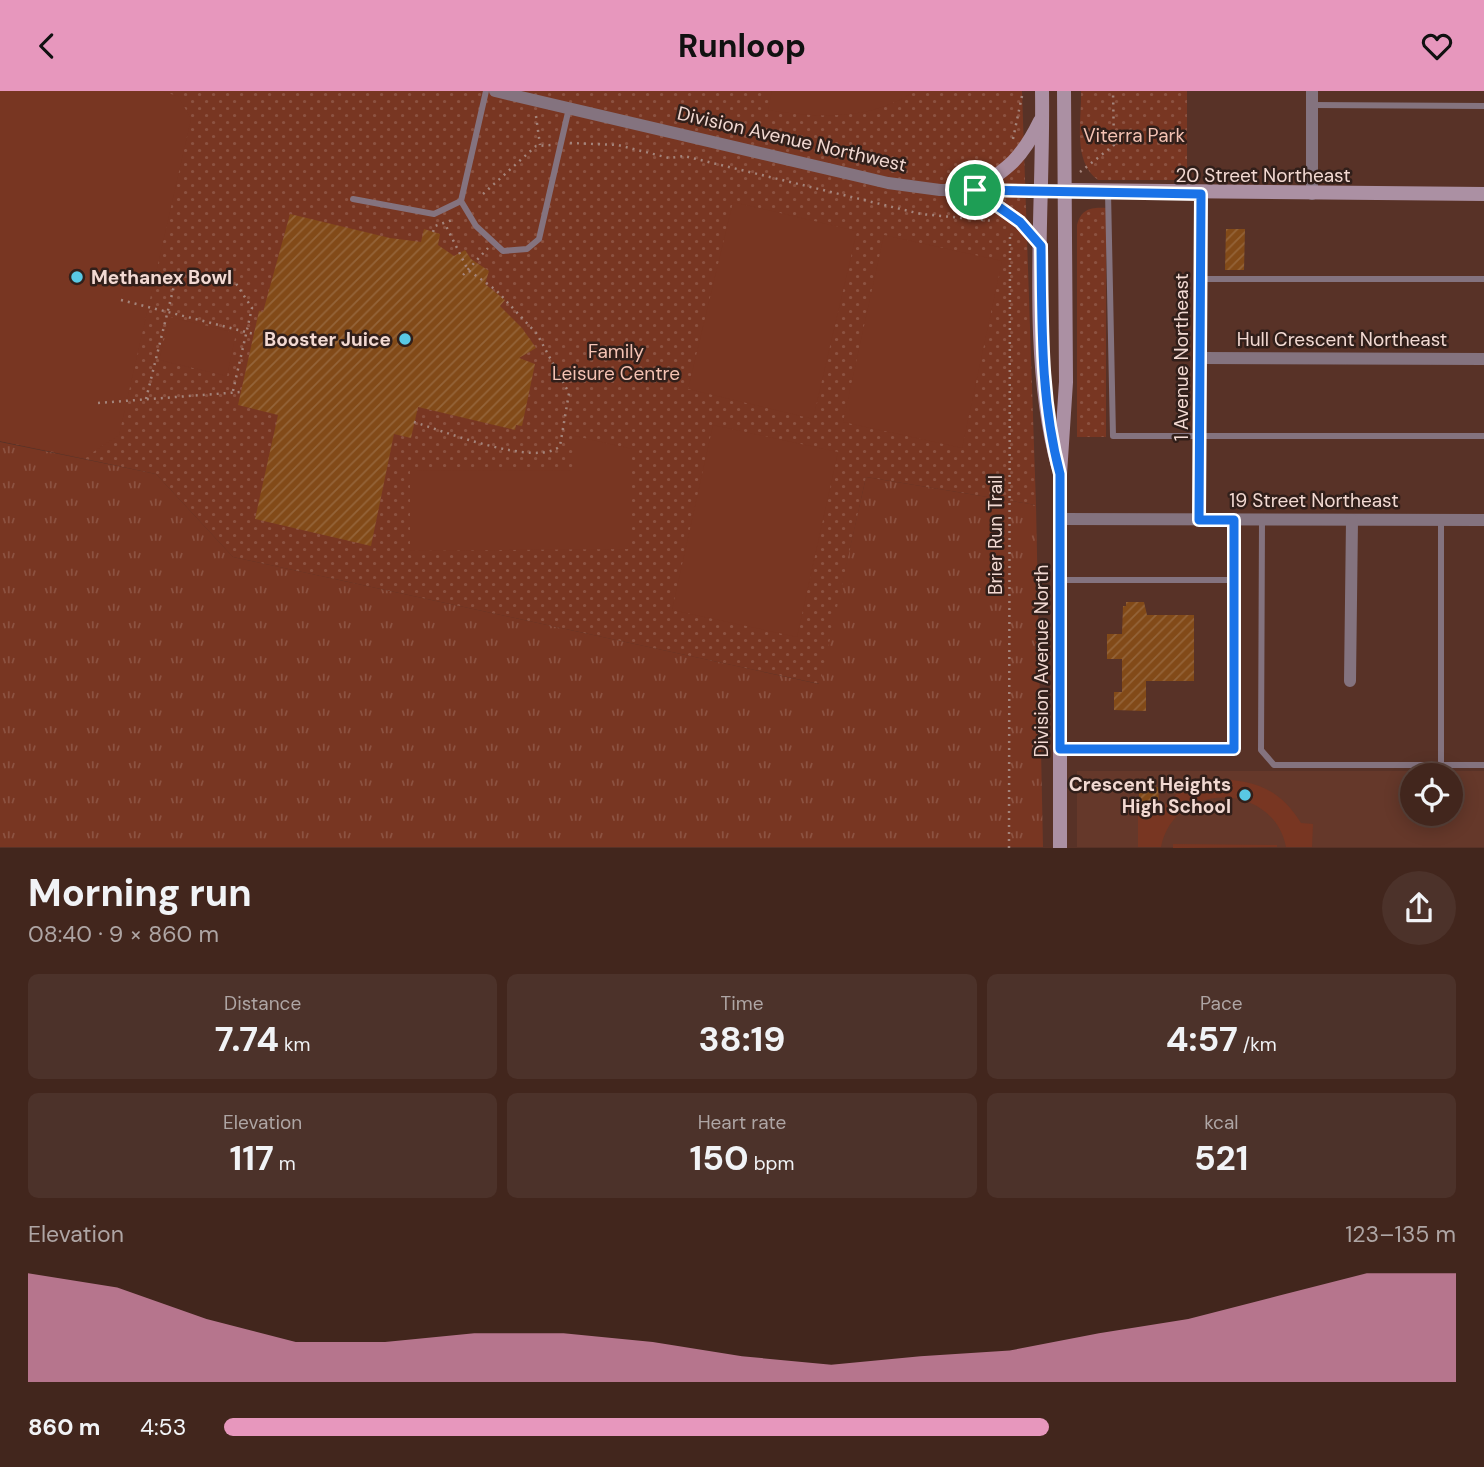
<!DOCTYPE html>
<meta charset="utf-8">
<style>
:root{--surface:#42261d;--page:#4c322a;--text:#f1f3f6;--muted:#aea5a4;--line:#5a433b;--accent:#e797bd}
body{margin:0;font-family:"DM Sans",sans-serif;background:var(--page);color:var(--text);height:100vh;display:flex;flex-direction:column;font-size:26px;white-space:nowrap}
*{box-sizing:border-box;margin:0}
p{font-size:23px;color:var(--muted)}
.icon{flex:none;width:38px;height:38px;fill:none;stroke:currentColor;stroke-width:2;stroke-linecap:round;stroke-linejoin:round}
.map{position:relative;height:757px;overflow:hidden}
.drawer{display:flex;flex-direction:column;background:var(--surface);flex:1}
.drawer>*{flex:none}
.buttons{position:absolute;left:1400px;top:672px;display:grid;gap:14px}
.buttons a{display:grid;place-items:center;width:63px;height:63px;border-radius:50%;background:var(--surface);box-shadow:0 4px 18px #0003,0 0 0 2px var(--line);font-size:35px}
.pin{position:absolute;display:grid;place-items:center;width:60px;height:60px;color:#fff;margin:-30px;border:4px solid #fff;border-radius:50%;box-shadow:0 2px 7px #0007}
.round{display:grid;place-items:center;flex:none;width:74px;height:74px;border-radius:37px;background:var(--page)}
.head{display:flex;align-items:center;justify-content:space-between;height:119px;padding:0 28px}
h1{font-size:38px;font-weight:700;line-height:52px}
.figures{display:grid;grid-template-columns:repeat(3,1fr);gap:10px;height:119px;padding:7px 28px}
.figures div{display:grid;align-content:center;border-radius:10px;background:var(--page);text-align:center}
.figures b{font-size:35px;font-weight:700}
.figures small{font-size:19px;font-weight:400}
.figures p{font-size:19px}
.chart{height:196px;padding:14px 28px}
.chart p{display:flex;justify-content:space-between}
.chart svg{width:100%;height:126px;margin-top:7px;fill:var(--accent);opacity:.7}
ul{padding:0 28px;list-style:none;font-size:23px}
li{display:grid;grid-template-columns:112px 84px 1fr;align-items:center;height:52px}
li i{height:18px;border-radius:9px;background:var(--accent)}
header{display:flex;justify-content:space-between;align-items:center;height:91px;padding:0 28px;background:var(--accent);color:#111;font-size:32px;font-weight:700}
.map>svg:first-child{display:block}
.built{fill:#65382a;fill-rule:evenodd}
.grass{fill:url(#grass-tufts)}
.park{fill:url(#park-dots)}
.pitch{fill:#783622}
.building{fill:url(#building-hatch)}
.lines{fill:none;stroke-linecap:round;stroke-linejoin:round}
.path{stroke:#a4847b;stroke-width:2.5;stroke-dasharray:2 5;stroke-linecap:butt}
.lane{stroke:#84737f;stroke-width:6}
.street{stroke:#84737f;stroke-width:12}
.secondary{stroke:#ab90a3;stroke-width:14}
.route-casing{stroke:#fff;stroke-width:14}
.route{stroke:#1a73e8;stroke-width:9}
.poi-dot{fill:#59c8e4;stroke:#311f1a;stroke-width:2.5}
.labels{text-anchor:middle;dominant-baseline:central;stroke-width:5;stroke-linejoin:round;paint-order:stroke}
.park-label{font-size:19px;fill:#f4c2b3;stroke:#311f1a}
.street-label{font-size:19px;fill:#f2d9d2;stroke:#311f1a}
.poi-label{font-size:19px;font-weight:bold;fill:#f2d9d2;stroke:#311f1a;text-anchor:end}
</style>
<header><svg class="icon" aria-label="back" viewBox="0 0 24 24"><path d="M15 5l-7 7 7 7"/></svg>Runloop<svg class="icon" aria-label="heart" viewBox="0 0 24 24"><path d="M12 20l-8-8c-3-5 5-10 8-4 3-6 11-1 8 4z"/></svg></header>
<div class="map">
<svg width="1484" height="757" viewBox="0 0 1484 757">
<defs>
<pattern id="grass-tufts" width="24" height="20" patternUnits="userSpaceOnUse" patternTransform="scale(1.75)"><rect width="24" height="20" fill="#783622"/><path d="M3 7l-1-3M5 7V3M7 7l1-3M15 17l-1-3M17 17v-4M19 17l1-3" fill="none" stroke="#8c5241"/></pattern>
<pattern id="park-dots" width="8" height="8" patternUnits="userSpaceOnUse" patternTransform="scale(1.75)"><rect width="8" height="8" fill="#783622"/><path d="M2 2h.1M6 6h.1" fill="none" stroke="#8c5241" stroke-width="1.8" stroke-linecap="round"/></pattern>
<pattern id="building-hatch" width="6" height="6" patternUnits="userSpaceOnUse" patternTransform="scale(1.75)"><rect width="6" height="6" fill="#824a18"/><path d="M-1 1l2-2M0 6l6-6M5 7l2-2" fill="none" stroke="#946439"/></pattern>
</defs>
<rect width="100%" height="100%" fill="#583227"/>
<path class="built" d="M1077 680H1484V756H1077ZM1412 684H1451V723H1412Z"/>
<path class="grass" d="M0 351 156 383 233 466 819 593 866 386 1036 414 1043 756H0Z"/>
<g class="park">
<path d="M0 0H1022L1036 414 866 386 820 593 233 466 156 383 0 350Z"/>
<path d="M1081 0H1187V89H1098C1072 70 1082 29 1081 0Z"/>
<path d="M1106 117V346H1077V134C1081 118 1091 116 1106 117Z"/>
</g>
<g class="pitch">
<path d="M0 0H160L178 5 191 28 119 344 84 367 0 350Z"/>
<path d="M772 0H915C870 30 818 27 768 19Z"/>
<path d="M733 111 857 140 813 328 688 298Z"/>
<path d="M884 144 1002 170 962 357 843 331Z"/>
<path d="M170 226 236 242 227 285 159 269Z"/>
<path d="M713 334 838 361 797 546 672 519Z"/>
<path d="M575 345 632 358V458L410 460V379L575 380Z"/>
<path d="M1209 688C1251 688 1278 695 1301 732L1313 733 1312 756H1286C1273 690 1174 690 1161 756H1138V720H1158L1181 699Z"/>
<path d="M1173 753 1277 754V756L1173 757Z"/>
</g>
<g class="building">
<path d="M290 123 390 147 421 151 424 138 440 143 438 154 454 165 465 159 471 168 489 180 485 193 505 209 500 215 522 237 536 257 519 267 535 273 522 335 516 334 515 339 418 316 411 347 394 343 371 455 255 428 278 324 238 314 259 220 263 221Z"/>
<path d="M1226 138H1245L1244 179H1225Z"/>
<path d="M1126 511H1144L1147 524H1194V590H1146V620L1114 619V601H1122V568H1107V543H1122L1123 515H1126Z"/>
<path d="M1139 696H1158L1159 713 1139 714Z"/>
</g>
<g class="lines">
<g class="path">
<path d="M536 25 540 54"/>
<path d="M1013 48 1023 0"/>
<path d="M570 52 618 54 669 67 684 65 921 123 994 130"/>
<path d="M1080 81 1114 54 1113 0"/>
<path d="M483 103 536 55 552 54"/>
<path d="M433 141 435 135 455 128"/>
<path d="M463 184 488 157"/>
<path d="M121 209 254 243"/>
<path d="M233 300 252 217 235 191"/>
<path d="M146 308 176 187 191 181"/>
<path d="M98 312 241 301"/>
<path d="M414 331C443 340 537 377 560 355L569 302 537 243 496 199 468 179 445 133"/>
<path d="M1009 757 1010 141"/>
</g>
<g class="lane">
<path d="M486 0 461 110 476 135 503 160 527 158 539 148 569 17"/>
<path d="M1312 14 1484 15"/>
<path d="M1108 101 1113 345H1484"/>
<path d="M353 108 434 123 461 110"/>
<path d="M1201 188H1484"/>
<path d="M1262 429 1261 659 1274 674H1484"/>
<path d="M1061 489H1234"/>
<path d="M1060 658H1234V429"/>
<path d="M1441 674V429"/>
</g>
<g class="street">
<path d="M495 0 888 92 940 99H1065"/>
<path d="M1312 103V0"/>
<path d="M1201 267 1484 268"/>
<path d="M1060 428 1484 429"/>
<path d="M1199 429 1201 103"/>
<path d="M1350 590 1352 429"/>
</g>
<g class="secondary">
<path d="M1042 0C1044 119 1027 261 1058 375"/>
<path d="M1040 30C1022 67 1009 77 975 99L1020 131 1041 155"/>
<path d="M1065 99 1484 103"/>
<path d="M1060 757V383L1066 291 1064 0"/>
</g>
</g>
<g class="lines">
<g class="route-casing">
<path id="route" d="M975 99 1201 103 1199 429H1234V658H1060V383C1040 308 1042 231 1041 155L1020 131Z"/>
</g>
<use href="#route" class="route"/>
</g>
<g class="poi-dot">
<circle cx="77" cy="186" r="7"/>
<circle cx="405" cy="248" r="7"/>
<circle cx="1245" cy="704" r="7"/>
</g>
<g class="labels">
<g class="park-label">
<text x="1134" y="44">Viterra Park</text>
<text x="616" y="260">Family<tspan x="616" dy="22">Leisure Centre</tspan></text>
</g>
<g class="street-label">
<text transform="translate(792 48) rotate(13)">Division Avenue Northwest</text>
<text x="1263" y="84">20 Street Northeast</text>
<text x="1342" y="248">Hull Crescent Northeast</text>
<text transform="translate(1181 266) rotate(-90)">1 Avenue Northeast</text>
<text x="1314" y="409">19 Street Northeast</text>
<text transform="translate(995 444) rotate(-90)">Brier Run Trail</text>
<text transform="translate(1041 570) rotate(-90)">Division Avenue North</text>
</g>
<g class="poi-label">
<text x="91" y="186" text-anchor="start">Methanex Bowl</text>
<text x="391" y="248">Booster Juice</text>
<text x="1231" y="693">Crescent Heights<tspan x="1231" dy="22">High School</tspan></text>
</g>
</g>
</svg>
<div class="buttons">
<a><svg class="icon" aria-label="locate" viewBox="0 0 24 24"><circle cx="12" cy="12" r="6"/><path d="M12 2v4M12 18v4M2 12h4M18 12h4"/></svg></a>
</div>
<div class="pin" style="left:975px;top:99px;background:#1e9e55"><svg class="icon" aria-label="arrive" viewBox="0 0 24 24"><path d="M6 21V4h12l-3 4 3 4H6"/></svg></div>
</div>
<section class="drawer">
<div class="head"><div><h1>Morning run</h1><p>08:40 · 9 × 860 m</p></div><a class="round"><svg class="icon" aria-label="share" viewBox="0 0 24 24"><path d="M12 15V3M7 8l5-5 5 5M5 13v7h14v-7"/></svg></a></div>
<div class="figures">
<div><p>Distance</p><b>7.74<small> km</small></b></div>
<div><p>Time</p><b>38:19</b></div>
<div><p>Pace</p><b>4:57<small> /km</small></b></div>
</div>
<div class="figures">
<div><p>Elevation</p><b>117<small> m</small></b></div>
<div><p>Heart rate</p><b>150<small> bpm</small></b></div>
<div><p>kcal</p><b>521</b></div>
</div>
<div class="chart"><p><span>Elevation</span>123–135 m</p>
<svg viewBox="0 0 160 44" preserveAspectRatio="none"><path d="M0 44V6L10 11L20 22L30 30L40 30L50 27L60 27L70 30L80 35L90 38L100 35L110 33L120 27L130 22L140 14L150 6L160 6V44z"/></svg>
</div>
<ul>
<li><b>860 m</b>4:53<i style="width:67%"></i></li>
</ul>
</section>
